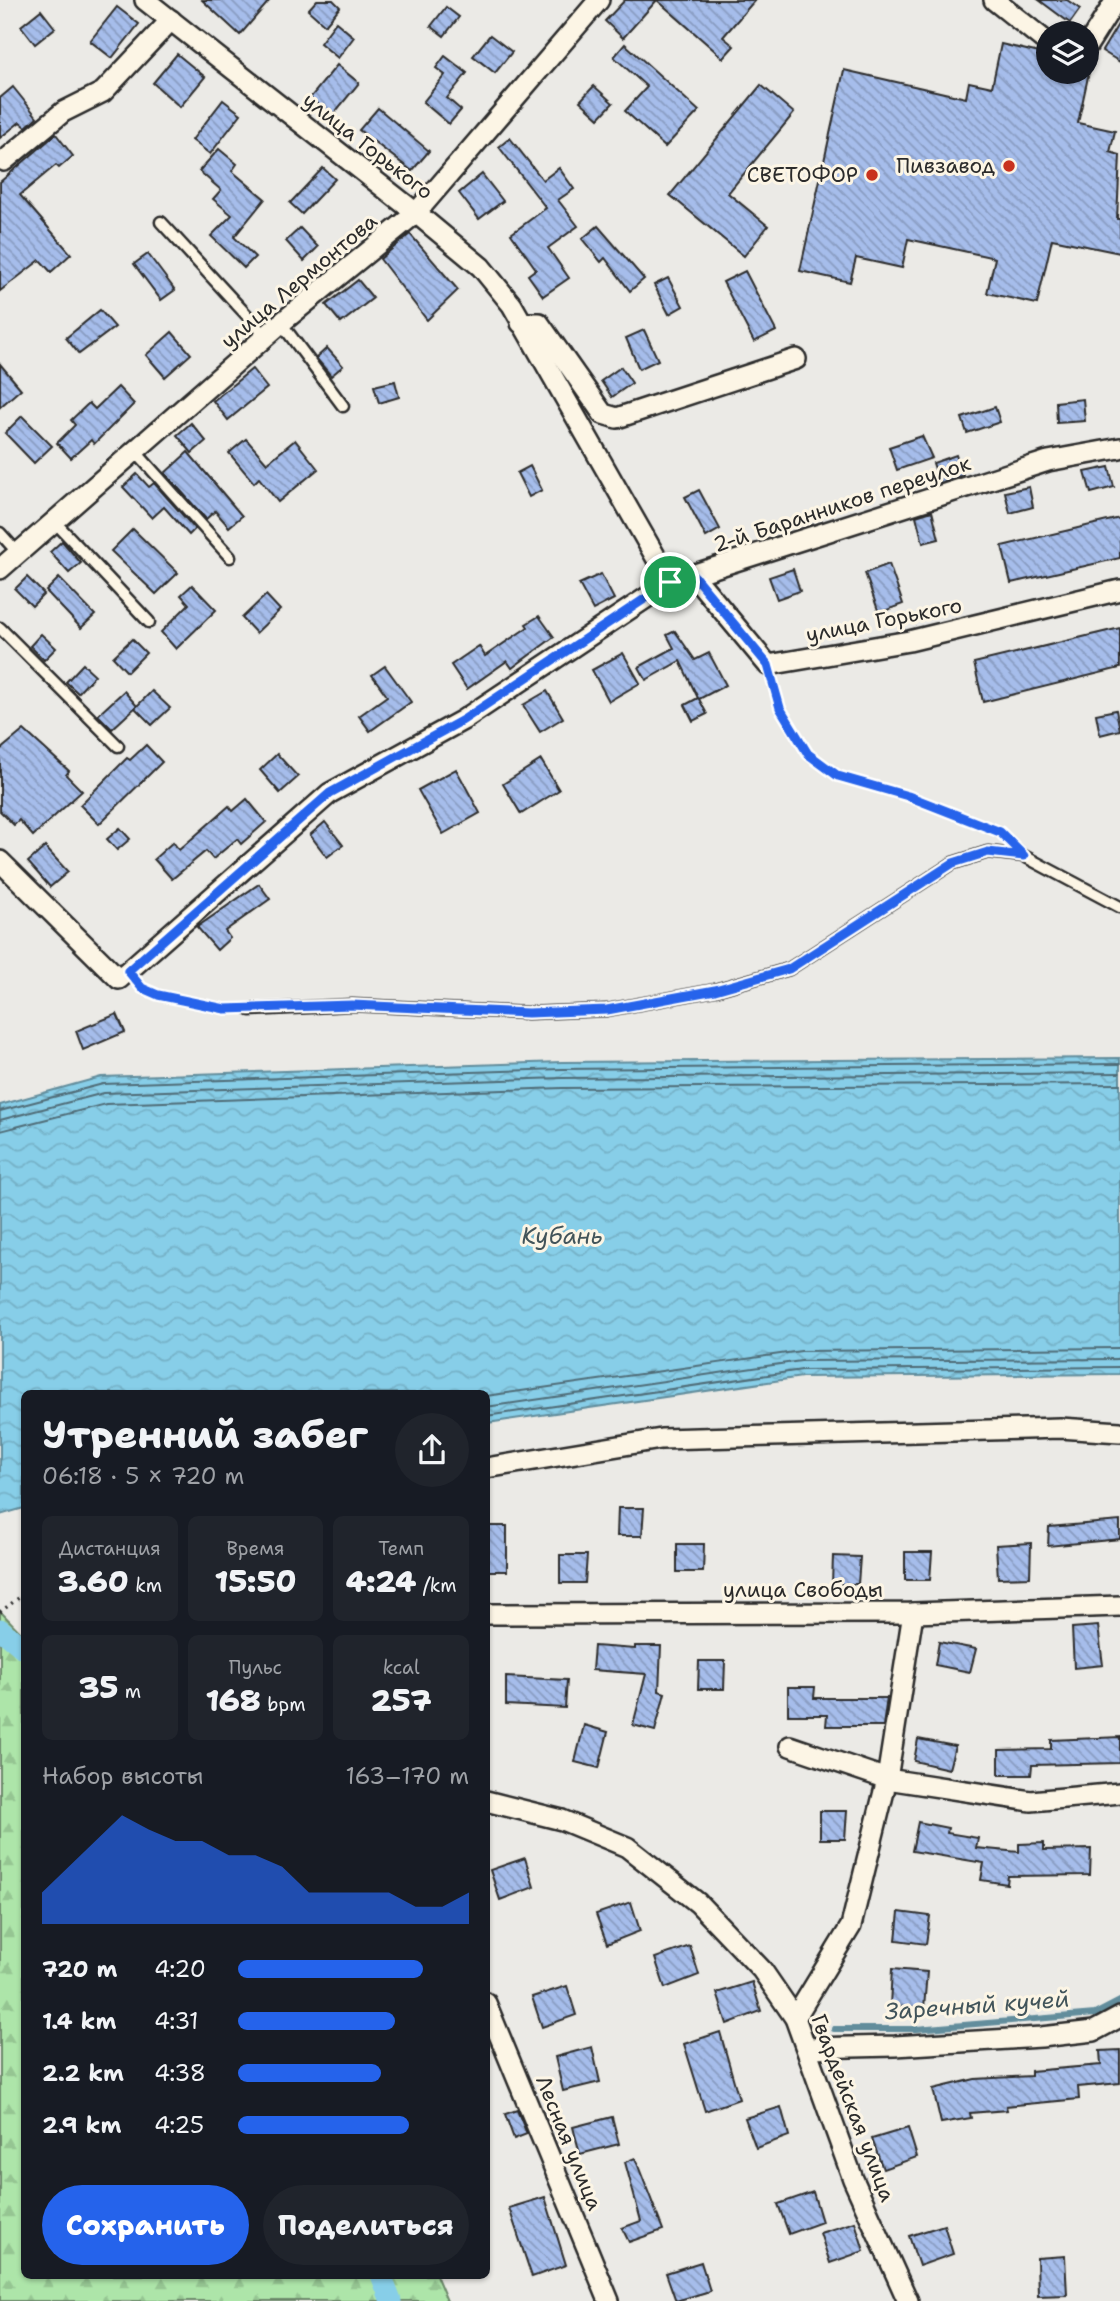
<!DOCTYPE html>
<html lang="ru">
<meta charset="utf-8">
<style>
:root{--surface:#171b24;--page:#20242c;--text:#f1f3f6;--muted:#9ea1a6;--accent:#2563eb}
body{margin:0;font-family:"Shantell Sans",sans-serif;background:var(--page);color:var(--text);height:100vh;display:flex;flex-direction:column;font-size:26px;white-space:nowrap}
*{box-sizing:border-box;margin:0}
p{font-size:23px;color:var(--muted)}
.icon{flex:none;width:38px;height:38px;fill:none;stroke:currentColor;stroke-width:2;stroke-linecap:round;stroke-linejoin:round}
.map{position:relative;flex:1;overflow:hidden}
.side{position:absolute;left:21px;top:1390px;width:469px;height:889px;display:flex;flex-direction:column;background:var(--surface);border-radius:10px;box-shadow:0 2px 5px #0004}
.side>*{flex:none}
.controls{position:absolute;left:1036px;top:21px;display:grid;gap:14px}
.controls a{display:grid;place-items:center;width:63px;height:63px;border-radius:50%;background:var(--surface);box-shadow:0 2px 5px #0004;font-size:35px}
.pin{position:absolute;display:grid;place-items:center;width:60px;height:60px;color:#fff;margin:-30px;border:4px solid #fff;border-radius:50%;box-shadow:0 2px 7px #0007}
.round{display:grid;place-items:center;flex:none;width:74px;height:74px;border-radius:37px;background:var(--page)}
.summary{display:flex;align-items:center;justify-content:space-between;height:119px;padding:0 21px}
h1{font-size:38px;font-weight:800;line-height:52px}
.figures{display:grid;grid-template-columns:repeat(3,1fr);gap:10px;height:119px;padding:7px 21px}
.figures div{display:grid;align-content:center;border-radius:10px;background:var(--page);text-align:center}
.figures b{font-size:30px;font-weight:800}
.figures small{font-size:19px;font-weight:400}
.figures p{font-size:19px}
.chart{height:196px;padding:14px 21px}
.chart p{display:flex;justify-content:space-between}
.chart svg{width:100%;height:126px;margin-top:7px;fill:var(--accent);opacity:.7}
.action{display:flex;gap:14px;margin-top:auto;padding:14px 21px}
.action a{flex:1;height:80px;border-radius:42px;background:var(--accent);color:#fff;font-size:28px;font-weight:800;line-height:80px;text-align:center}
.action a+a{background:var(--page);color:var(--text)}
ul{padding:0 21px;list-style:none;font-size:23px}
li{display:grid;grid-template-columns:112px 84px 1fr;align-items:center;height:52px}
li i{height:18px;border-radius:9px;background:var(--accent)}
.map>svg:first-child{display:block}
.forest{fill:url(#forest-firs);stroke:#6c886a;stroke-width:2}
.water{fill:url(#water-waves);stroke:#628d9c;stroke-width:2}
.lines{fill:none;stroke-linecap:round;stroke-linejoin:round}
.shore{stroke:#506c77;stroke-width:2}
.stream{stroke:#628d9c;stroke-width:6}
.canal{stroke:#87cee8;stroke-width:21}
.building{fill:url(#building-back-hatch);stroke:#2b2b2b;stroke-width:2}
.lane-casing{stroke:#2b2b2b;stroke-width:15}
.street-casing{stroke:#2b2b2b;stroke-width:24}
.path{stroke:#2b2b2b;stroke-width:3.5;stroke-dasharray:2 5;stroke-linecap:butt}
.lane{stroke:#fcf5e5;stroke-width:10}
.street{stroke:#fcf5e5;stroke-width:19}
.route-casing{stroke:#fff;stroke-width:14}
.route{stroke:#2563eb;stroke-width:9}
.poi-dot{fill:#c8321e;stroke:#fcf5e5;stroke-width:2.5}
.labels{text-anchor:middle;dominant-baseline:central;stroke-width:6;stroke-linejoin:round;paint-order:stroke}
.street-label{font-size:21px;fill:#2b2b2b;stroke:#fcf5e5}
.poi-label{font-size:21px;fill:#2b2b2b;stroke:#fcf5e5;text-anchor:end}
.water-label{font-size:23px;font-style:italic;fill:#42545a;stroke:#fcf5e5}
</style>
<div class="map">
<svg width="1120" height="2301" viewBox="0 0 1120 2301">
<defs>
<pattern id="forest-firs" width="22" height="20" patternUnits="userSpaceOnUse" patternTransform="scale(1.75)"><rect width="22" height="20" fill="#ade5a9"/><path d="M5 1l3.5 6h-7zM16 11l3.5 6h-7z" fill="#95c592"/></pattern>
<pattern id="water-waves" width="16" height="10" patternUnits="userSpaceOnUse" patternTransform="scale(1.75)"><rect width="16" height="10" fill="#87cee8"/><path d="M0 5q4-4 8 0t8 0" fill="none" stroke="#75b1c7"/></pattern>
<pattern id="building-back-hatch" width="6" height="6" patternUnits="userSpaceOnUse" patternTransform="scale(1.75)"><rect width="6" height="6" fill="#a6bdeb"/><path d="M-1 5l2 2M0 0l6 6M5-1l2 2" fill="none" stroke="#879abf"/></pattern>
</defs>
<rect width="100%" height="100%" fill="#ebeae6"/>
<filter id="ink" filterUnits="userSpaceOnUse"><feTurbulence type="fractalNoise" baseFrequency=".0143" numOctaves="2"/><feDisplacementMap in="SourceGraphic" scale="14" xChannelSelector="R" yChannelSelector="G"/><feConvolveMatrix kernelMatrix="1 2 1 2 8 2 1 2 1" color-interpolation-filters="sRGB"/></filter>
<g filter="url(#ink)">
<path class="forest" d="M0 1611 24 1636V2275H436L447 2301H0Z"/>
<path class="water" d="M1120 1058V1374L802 1377 487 1423 486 1393H24V1508L0 1515V1105L101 1077 562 1062Z"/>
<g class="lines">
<g class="shore">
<path d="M0 1111 103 1084 562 1069 1120 1064"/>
<path d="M0 1120 104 1093 562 1078 1120 1073"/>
<path d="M0 1131 106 1104 562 1088 1120 1084"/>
<path d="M486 1396 801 1351 1120 1348"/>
<path d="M486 1407 801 1361 1120 1359"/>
<path d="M486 1416 802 1370 1120 1367"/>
</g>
<path class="stream" d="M834 2029H916L1095 2014 1120 2001"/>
<g class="canal">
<path d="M0 1629 24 1649"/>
<path d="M381 2275 391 2301"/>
</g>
</g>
<g class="building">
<path d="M202 0H270L240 35Z"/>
<path d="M317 0H333L340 7 325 25 308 10Z"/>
<path d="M625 0H755L723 37 734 46 723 58 657 0 623 38 605 21Z"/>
<path d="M1039 0H1067L1080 9 1070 23Z"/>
<path d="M117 7 139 24 112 58 90 41Z"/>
<path d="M446 7 459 17 444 36 431 26Z"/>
<path d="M41 10 55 28 35 44 21 26Z"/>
<path d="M1120 21V62L1102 51Z"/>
<path d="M336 22 354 37 338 58 320 43Z"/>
<path d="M490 35 512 52 495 73 473 56Z"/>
<path d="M625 44 699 111 665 147 625 111 647 87 614 57Z"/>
<path d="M1001 44 1048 55V72H1089L1078 123 1115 131 1110 152 1120 155 1117 219H1120V253L1052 239 1037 304 987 293 995 258 908 239 902 268 856 258 850 282 800 271 844 70 966 98 969 82 992 87Z"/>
<path d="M177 54 205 77 180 107 153 83Z"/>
<path d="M445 56 467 73 447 98 461 110 449 124 423 102 445 75 436 68Z"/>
<path d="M337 65 359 83 332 116 310 98Z"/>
<path d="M761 85 794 113 728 193 768 226 744 256 670 195Z"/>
<path d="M594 86 613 103 599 118 580 101Z"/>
<path d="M13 87 37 117 26 127 20 122 0 138V98Z"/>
<path d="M223 100 241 114 210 154 192 140Z"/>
<path d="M378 108 429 151 412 171 359 130Z"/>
<path d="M56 134 73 156 59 168 56 165 20 195 71 254 51 272 40 260 0 291V182Z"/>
<path d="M510 138 543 180 559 168 574 189 558 200 578 226 548 248 569 278 543 296 528 275 536 269 511 234 546 208 499 147Z"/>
<path d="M219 149 237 164 232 171 265 199 234 237 255 257 244 268 211 236 232 215 213 199 221 190 199 171Z"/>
<path d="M323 168 335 179 302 214 290 203Z"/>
<path d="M482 174 503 201 479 219 459 193Z"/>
<path d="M598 226 644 279 630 291 605 258 601 262 582 239Z"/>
<path d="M300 228 318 247 304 261 286 241Z"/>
<path d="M410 234 458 290 427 320 380 259Z"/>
<path d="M148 254 175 290 161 300 134 264Z"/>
<path d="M745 271 776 331 754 342 723 282Z"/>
<path d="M668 278 683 306 669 314 654 285Z"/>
<path d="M358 280 373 298 341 323 326 305Z"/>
<path d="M100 310 115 327 79 354 66 338Z"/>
<path d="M644 330 658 360 639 369 626 338Z"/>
<path d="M172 332 191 354 165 377 146 355Z"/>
<path d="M327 348 343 366 331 376 316 358Z"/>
<path d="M0 364 21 389 0 407Z"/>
<path d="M621 367 632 383 612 397 601 381Z"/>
<path d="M252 369 267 388 228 420 213 401Z"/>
<path d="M395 381 399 397 379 403 374 386Z"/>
<path d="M118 387 134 404 94 444 91 440 71 458 57 443 75 425 71 420 89 403 95 409Z"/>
<path d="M1083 399 1085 421 1057 423 1056 402Z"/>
<path d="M995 407 1000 422 967 433 962 418Z"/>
<path d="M22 416 52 446 34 463 5 433Z"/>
<path d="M191 423 206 441 192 453 177 435Z"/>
<path d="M922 436 932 458 897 470 889 447Z"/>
<path d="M246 439 267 463 295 440 318 469 278 502 259 478 254 483 229 453Z"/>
<path d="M188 452 242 516 229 527 215 511 206 519 165 473Z"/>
<path d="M956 455 963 475 940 483 933 463Z"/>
<path d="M530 466 542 490 529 497 517 473Z"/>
<path d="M1109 467 1114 487 1091 493 1085 472Z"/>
<path d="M137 474 149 487 154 483 195 529 189 535 164 507 152 518 123 487Z"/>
<path d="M1029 487 1033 507 1010 513 1005 492Z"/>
<path d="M699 490 720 529 706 537 685 497Z"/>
<path d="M932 511 939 539 923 543 916 516Z"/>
<path d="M1120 518V558L1011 583 1002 546Z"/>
<path d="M133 529 178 573 156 594 111 551Z"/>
<path d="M62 541 81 563 69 573 50 552Z"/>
<path d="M889 564 903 604 879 613 865 573Z"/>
<path d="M793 569 800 591 777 599 769 577Z"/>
<path d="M601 574 614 599 593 610 579 584Z"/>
<path d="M27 577 44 594 32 606 15 589Z"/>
<path d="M59 578 95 615 81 628 46 591Z"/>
<path d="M192 585 216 610 176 649 161 632 189 604 181 595Z"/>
<path d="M266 595 280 610 256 633 242 618Z"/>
<path d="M539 616 554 637 512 668 507 661 467 689 451 665 479 646 485 656 528 627 526 624Z"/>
<path d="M1120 628V668L983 702 974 663Z"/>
<path d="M675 631 695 660 709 653 726 685 699 699 707 714 693 721 685 705 698 698 680 661 646 680 639 667 674 648 667 635Z"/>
<path d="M41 634 56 648 44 660 30 646Z"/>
<path d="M132 639 146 653 127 672 113 657Z"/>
<path d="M623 653 640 683 609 701 592 670Z"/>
<path d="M83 664 95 675 78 693 66 682Z"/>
<path d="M385 666 411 702 370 731 359 716 387 696 372 675Z"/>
<path d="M124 691 137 706 112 729 98 715Z"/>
<path d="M152 691 170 708 152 725 135 708Z"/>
<path d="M547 691 563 718 540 732 523 705Z"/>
<path d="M1116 710 1120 730 1100 735 1096 714Z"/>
<path d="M24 730 69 771 66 775 82 791 33 836 19 820 14 825 0 811V750Z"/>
<path d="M146 745 162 762 99 824 80 805 127 758 130 760Z"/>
<path d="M277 754 298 777 280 793 260 770Z"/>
<path d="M541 760 559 790 521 814 503 784Z"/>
<path d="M456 769 480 813 443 834 418 790Z"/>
<path d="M247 799 266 822 241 844 237 839 213 859 206 851 172 879 154 859 173 842 179 850 229 806 233 811Z"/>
<path d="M325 822 343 845 327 857 310 835Z"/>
<path d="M120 828 130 839 117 850 107 839Z"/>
<path d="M45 847 68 872 50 887 28 862Z"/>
<path d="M259 884 270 899 225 931 230 938 217 950 197 927Z"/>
<path d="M117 1014 125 1032 83 1050 76 1031Z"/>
<path d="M618 1508H644L642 1536H617Z"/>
<path d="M1120 1521V1539L1048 1546 1049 1527Z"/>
<rect x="486" y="1526" width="21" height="45"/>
<path d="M1031 1543 1030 1577 998 1578 996 1545Z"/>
<path d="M677 1544H704L703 1572H677Z"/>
<path d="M905 1552H932L930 1580H905Z"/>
<path d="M560 1555H587L585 1583H560Z"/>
<path d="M833 1556 860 1557 858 1584H832Z"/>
<path d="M1098 1626 1103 1665 1074 1668 1072 1628Z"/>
<path d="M939 1642 976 1649 970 1672 935 1665Z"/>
<path d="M594 1646 635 1649V1646H661L659 1691 665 1693 655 1731 633 1725 646 1674 592 1670Z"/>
<path d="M699 1661H725L724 1689H698Z"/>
<path d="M506 1677 567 1680 565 1708 506 1705Z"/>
<path d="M788 1687H815L814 1698H887L883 1726H826L827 1715H788Z"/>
<path d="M584 1725 608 1732 599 1768 575 1762Z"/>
<path d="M1120 1737V1763L1032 1765 1031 1775H999V1750L1051 1749V1740Z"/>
<path d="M918 1739 955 1746 949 1769 914 1761Z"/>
<path d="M820 1811H847L845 1839H820Z"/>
<path d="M918 1822 948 1828 947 1833 978 1838 976 1848 1019 1852V1844L1044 1843V1850L1091 1849 1090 1875 1008 1876 1007 1884 981 1880 984 1863 912 1851Z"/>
<path d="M525 1858 534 1887 500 1900 490 1870Z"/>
<path d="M631 1902 640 1931 607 1944 596 1914Z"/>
<path d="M899 1912 930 1916 926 1944 896 1940Z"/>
<path d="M690 1946 699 1975 665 1988 655 1958Z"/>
<path d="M892 1969 927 1972 924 2008 890 2006Z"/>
<path d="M752 1982 761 2011 727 2024 717 1993Z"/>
<path d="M567 1986 576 2015 542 2027 532 1997Z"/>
<path d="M720 2032 739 2099 705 2111 684 2044Z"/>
<path d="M592 2047 600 2082 563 2091 555 2057Z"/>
<path d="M1120 2050V2083L1078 2087 1079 2099 1006 2106 1007 2110 970 2113 971 2118 941 2123 933 2089 975 2079 1031 2076V2071L1101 2065 1100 2051Z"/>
<path d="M781 2107 789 2136 756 2148 745 2118Z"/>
<path d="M517 2110 527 2134 514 2139 505 2114Z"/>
<path d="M612 2117 619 2144 580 2154 573 2127Z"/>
<path d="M908 2128 917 2157 883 2169 872 2139Z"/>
<path d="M635 2158 663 2230 629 2242 622 2228 641 2221 625 2162Z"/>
<path d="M813 2192 822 2222 789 2234 778 2204Z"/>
<path d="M545 2197 566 2265 532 2277 509 2208Z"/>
<path d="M855 2222 864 2251 830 2263 820 2233Z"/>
<path d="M944 2225 953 2254 919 2266 909 2236Z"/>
<path d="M1065 2256 1067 2295 1038 2296 1037 2258Z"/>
<path d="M701 2262 710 2291 676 2301 666 2273Z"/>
</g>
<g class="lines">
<g class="lane-casing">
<g id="lane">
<path d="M161 222 266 336"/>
<path d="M281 323 343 406"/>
<path d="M135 451 230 557"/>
<path d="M54 521 149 622"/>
<path d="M0 533 18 553"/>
<path d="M0 628 118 746"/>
<path d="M250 1010 352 1005 528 1013 607 1010 715 990 789 969 953 863 988 852 1024 856 1120 907"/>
</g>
</g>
<g class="street-casing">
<g id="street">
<path d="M145 0 416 213 481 267 512 305 670 582"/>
<path d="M994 0 1048 43"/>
<path d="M1087 46 1116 0"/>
<path d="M4 161 63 112 103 92 171 20"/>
<path d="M521 323H539L603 414 617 418 796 359"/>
<path d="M0 569 281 323 416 213 599 0"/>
<path d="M694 576 768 665 909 641 1120 590"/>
<path d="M0 861 119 979 330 793 463 720 670 582 1048 461 1120 448"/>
<path d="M486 1468 661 1439 1060 1428 1120 1432"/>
<path d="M486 1614 913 1613 1120 1606"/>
<path d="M790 1746 887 1779 1031 1801 1120 1793"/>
<path d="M486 1801 562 1820 627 1847 698 1903 762 1970 795 2018 853 2179 908 2301"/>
<path d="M486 2003 609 2301"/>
<path d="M795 2018 851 1926 887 1779 913 1613"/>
<path d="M808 2048 895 2046 1041 2037 1094 2031 1120 2017"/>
</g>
</g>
<g class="path">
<path d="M773 682C780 706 791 735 808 754 834 784 912 798 951 811 970 818 993 825 1008 840"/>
<path d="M140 986C166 1005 206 1007 237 1009"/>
<path d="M0 1612 24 1594"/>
</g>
<use href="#lane" class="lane"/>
<use href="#street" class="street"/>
</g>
</g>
<g class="lines" filter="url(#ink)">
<g class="route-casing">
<path id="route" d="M694 576 768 665 780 708 808 754 838 776 908 796 1000 832 1024 856 988 852 953 863 789 969 715 990 607 1010 528 1013 352 1005 225 1009 158 995 142 988 128 971 330 793 463 720 670 582Z"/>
</g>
<use href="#route" class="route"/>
</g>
<g class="poi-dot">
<circle cx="1009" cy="166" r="7"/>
<circle cx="872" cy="175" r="7"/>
</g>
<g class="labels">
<g class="street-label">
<text transform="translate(368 146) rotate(38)">улица Горького</text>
<text transform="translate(299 281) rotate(-40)">улица Лермонтова</text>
<text transform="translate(842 504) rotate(-18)">2-й Баранников переулок</text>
<text transform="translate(884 620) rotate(-11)">улица Горького</text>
<text x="803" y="1590">улица Свободы</text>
<text transform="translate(853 2108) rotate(69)">Гвардейская улица</text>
<text transform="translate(569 2143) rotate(68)">Лесная улица</text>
</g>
<g class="poi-label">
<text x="995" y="166">Пивзавод</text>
<text x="858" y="175">СВЕТОФОР</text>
</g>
<g class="water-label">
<text x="562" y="1236">Кубань</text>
<text transform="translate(977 2005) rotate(-4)">Заречный кучей</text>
</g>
</g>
</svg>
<div class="controls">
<a><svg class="icon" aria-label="layers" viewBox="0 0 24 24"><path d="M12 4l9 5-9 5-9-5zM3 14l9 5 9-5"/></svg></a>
</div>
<div class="pin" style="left:670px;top:582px;background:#1e9e55"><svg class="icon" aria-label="arrive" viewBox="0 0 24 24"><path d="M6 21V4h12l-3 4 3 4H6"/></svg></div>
<section class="side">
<div class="summary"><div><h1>Утренний забег</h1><p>06:18 · 5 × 720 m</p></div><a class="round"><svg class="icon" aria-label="share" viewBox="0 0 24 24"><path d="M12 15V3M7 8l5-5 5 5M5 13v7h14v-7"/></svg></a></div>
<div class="figures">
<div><p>Дистанция</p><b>3.60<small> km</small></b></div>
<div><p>Время</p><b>15:50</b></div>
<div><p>Темп</p><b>4:24<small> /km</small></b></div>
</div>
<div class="figures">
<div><b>35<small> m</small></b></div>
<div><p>Пульс</p><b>168<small> bpm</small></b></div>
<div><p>kcal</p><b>257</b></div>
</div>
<div class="chart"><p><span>Набор высоты</span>163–170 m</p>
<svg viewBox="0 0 160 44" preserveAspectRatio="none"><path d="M0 44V33L10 24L20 15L30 6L40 11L50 15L60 15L70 20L80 20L90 24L100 33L110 33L120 33L130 33L140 38L150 38L160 33V44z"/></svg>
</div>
<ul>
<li><b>720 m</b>4:20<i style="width:80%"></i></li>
<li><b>1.4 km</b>4:31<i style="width:68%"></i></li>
<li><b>2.2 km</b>4:38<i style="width:62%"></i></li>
<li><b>2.9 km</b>4:25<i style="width:74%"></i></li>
</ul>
<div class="action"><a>Сохранить</a><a>Поделиться</a></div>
</section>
</div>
